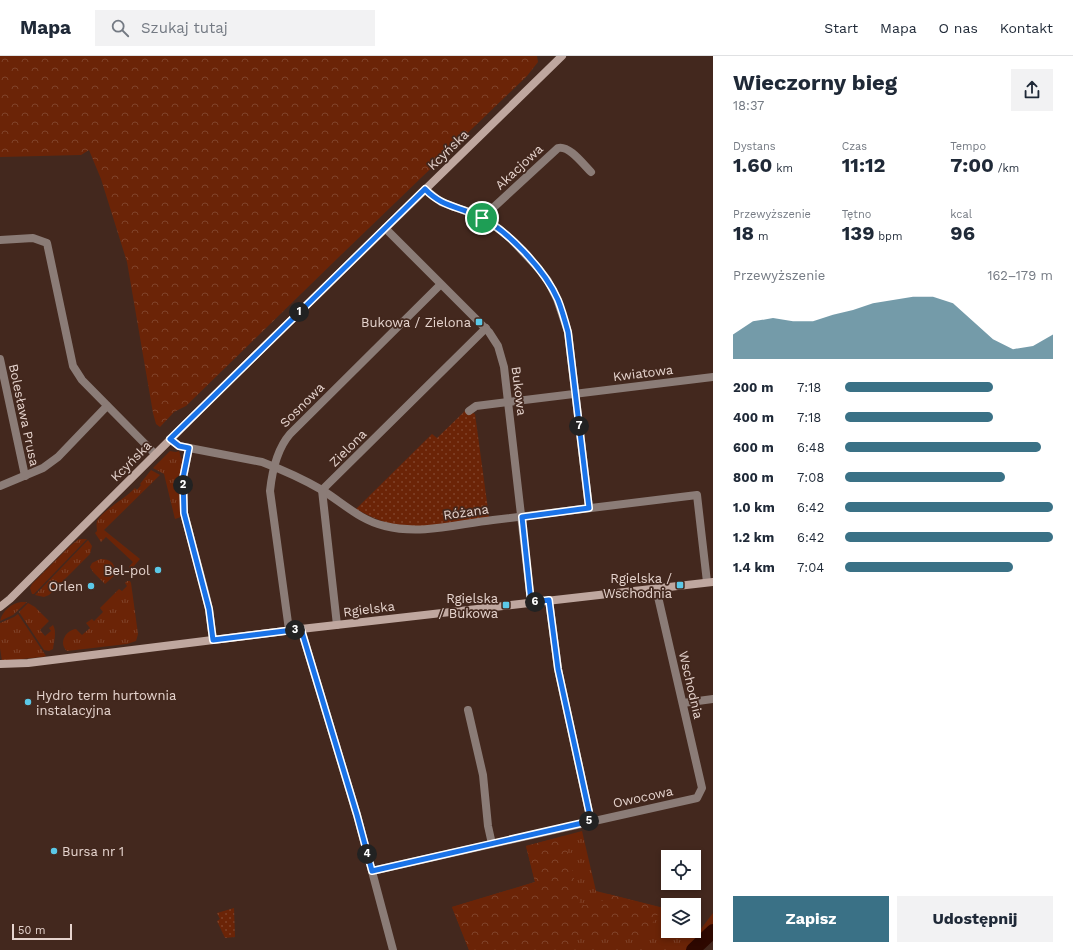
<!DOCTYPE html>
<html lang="pl">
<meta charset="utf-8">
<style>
:root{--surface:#fff;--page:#f2f2f3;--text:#1f2937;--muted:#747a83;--line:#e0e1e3;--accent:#3a7186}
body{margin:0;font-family:"Work Sans",sans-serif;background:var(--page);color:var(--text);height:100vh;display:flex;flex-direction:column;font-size:15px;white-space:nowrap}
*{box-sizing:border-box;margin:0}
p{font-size:13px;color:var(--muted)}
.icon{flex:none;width:22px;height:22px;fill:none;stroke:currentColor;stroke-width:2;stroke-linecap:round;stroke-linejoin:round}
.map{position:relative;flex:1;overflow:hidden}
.panel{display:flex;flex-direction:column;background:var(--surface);width:360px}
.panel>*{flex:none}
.buttons{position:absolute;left:661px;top:794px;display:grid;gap:8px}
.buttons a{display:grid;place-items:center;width:40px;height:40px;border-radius:0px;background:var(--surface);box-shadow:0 2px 6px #0003;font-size:20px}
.scale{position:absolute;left:12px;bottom:10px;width:60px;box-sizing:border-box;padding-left:4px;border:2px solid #e6d4ce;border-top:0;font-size:11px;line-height:14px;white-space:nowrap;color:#e6d4ce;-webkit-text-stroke:3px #43281e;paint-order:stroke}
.pin{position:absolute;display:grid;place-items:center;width:34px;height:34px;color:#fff;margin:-17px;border:2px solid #fff;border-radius:50%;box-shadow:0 1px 4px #0007}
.km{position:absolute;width:20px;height:20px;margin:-10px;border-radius:50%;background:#222;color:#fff;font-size:11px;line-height:20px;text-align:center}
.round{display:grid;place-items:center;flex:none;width:42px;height:42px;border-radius:0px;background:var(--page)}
.head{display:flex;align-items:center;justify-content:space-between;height:68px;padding:0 20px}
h1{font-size:22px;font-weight:700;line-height:30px}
.stats{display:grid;grid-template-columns:repeat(3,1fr);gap:6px;height:68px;padding:4px 20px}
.stats div{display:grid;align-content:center}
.stats b{font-size:20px;font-weight:700}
.stats small{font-size:11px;font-weight:400}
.stats p{font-size:11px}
.chart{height:112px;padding:8px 20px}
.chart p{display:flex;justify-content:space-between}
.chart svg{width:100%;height:72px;margin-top:4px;fill:var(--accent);opacity:.7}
.cta{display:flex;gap:8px;margin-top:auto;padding:8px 20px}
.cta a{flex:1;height:46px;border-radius:0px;background:var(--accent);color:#fff;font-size:16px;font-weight:700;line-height:46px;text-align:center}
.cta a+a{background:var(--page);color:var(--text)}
ul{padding:0 20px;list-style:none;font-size:13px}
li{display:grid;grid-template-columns:64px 48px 1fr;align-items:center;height:30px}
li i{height:10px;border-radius:5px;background:var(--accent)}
header{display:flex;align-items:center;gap:24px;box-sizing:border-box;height:56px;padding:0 20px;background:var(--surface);border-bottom:1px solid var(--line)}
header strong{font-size:19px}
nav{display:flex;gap:22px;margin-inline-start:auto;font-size:14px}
.search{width:280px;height:36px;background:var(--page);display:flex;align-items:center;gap:10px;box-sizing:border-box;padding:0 14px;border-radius:0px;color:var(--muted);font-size:15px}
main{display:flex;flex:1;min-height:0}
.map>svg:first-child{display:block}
.grass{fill:url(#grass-tufts)}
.forest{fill:url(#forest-crowns)}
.park{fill:url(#park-dots)}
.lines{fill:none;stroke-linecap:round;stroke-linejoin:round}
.river{stroke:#2e0800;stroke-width:14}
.street{stroke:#8b7c77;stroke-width:8}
.secondary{stroke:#bfa79f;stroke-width:8}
.route-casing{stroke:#fff;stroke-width:8}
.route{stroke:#1a73e8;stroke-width:5}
.poi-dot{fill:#5bc8e7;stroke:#43281e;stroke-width:1.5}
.labels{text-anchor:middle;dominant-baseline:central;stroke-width:3.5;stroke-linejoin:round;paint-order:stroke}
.street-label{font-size:13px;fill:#e6d4ce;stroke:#43281e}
.poi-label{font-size:13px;fill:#e6d4ce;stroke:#43281e;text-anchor:end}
</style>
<header>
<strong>Mapa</strong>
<div class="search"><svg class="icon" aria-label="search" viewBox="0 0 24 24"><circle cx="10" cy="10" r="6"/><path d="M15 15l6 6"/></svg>Szukaj tutaj</div>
<nav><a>Start</a><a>Mapa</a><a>O nas</a><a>Kontakt</a></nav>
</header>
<main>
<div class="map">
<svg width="713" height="894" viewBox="0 0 713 894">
<defs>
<pattern id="grass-tufts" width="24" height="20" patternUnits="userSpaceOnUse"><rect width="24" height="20" fill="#6b2407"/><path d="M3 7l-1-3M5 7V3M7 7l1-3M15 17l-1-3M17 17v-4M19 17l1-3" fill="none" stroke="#80432a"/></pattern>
<pattern id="forest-crowns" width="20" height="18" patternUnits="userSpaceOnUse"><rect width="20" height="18" fill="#6b2407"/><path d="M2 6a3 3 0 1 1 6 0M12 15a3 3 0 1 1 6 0" fill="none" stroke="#80432a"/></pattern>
<pattern id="park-dots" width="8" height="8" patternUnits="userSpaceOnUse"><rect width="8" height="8" fill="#6b2407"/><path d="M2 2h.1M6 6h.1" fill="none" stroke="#80432a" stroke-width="1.8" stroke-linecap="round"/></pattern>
</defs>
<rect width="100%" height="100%" fill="#43281e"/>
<g class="grass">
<path d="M170 395 176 396 179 395 182 404 179 428 181 461 175 463 164 418 153 412Z"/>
<path d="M151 414 160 419 104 474 140 503 134 510 135 511 132 514 129 511 133 506 106 481 101 486 95 477 97 475C97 472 96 468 97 465 103 454 126 442 135 432L137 434 141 429 140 428Z"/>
<path d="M79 483H87L34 538H32L30 532 32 528 70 490Z"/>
<path d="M88 484 92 490 90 498 49 539 44 541 35 539Z"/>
<path d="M100 503C108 503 113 505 115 513L114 520 105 528 93 516 90 511 92 507Z"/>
<path d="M127 525H130L131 527 138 578 136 585 127 588 67 595C58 587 66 574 76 573L82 579 90 572 86 567 92 563 94 565 103 556 100 552 119 533 122 535 127 530 125 527Z"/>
<path d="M21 546H27L13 559 0 565C2 555 12 547 21 546Z"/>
<path d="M28 547 35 551 49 565 40 574 45 580 51 575 49 572 53 569C57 576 54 585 53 593L49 595 44 594 19 556Z"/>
<path d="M18 558 46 600 42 601 2 605 0 592V567L14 561Z"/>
<path d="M582 775 596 835 668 853V875H693L694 882 713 857V877L697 894H469L452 851 535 826 526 790Z"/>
</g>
<g class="forest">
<path d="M0 0H537L538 6 527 20 342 198 186 350 174 356 160 371 156 368 153 357 127 206 101 123 89 94 81 99 0 101Z"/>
<path d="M564 780 580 849H599L608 838 662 852 641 885 616 879H575L577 894H469L452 851 535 826 526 790Z"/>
</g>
<g class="park">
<path d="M466 354 475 358 489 461C464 465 430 473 405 471 388 469 371 461 356 453L432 378 437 382Z"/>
<path d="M234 852 235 881 225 882 217 865 220 863 217 857Z"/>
</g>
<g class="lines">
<path class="river" d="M693 894 713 875"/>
<g class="street">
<path d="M425 133 441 146 476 159 496 171 511 183 538 212 548 225 557 243 568 276 589 452"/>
<path d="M482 162 558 92C569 89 583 108 591 116"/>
<path d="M385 172 489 276 498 290 504 311 531 546"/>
<path d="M0 184 33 182 47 187 73 310 82 324 155 398"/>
<path d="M0 303 25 420"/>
<path d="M469 355 476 350 508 346 713 321"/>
<path d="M170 383 179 390 262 406C283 414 303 423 322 434 343 447 361 465 385 470 421 479 457 468 493 464 561 456 629 447 697 439L707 526"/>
<path d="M189 392 183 422 184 457 205 536 209 553 213 584"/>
<path d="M0 430 43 412 58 401 107 350"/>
<path d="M549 544 558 613 591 765"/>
<path d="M337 569 322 434 486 272"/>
<path d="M301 573 357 759 393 894"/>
<path d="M289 574 270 435C272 416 277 393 290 378L440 229"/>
<path d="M683 647 713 643"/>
<path d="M468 654 483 719 488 770 492 788"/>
<path d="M372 815 697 742 702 732 656 532"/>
</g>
<g class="secondary">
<path d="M0 551 10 543 235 319 562 0"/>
<path d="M0 608 28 607 301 573 713 526"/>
</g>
</g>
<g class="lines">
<g class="route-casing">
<path id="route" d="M425 133C441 150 456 150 476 159 506 172 545 214 558 244 562 254 565 265 568 276L589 452 522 461 531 546 549 544 558 613 591 765 372 815 357 759 301 573 213 584 209 553 184 457 183 422 189 392 179 390 170 383Z"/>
</g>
<use href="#route" class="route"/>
</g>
<g class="poi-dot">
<rect x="475" y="262" width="8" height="8" rx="2"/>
<circle cx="158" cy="514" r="4"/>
<rect x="676" y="525" width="8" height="8" rx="2"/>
<circle cx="91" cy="530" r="4"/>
<rect x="502" y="545" width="8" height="8" rx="2"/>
<circle cx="28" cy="646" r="4"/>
<circle cx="54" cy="795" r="4"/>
</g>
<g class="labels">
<g class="street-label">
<text transform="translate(448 94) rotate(-44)">Kcyńska</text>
<text transform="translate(519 111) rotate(-43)">Akacjowa</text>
<text transform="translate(643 317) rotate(-7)">Kwiatowa</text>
<text transform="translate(519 335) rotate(83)">Bukowa</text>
<text transform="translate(302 349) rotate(-45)">Sosnowa</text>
<text transform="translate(24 359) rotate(78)">Bolesława Prusa</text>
<text transform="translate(348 392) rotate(-45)">Zielona</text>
<text transform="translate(131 405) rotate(-45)">Kcyńska</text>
<text transform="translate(466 456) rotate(-8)">Różana</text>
<text transform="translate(369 553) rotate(-7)">Rgielska</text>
<text transform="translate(691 629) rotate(77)">Wschodnia</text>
<text transform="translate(643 741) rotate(-12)">Owocowa</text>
</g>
<g class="poi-label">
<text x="471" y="266">Bukowa / Zielona</text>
<text x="150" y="514">Bel-pol</text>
<text x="672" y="522">Rgielska /<tspan x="672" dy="15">Wschodnia</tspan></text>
<text x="83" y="530">Orlen</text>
<text x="498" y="542">Rgielska<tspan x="498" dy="15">/ Bukowa</tspan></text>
<text x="36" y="639" text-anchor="start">Hydro term hurtownia<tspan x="36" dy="15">instalacyjna</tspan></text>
<text x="62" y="795" text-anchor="start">Bursa nr 1</text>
</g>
</g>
</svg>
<div class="buttons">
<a><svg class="icon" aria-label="locate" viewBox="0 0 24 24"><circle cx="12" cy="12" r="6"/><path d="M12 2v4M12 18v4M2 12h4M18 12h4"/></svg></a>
<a><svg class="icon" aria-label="layers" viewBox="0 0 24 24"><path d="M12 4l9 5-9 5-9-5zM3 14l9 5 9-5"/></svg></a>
</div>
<div class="scale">50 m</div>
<div class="pin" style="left:482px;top:162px;background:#1e9e55"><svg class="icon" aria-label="arrive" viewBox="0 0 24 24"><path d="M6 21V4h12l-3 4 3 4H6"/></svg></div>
<b class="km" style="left:299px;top:256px">1</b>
<b class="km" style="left:183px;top:429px">2</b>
<b class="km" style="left:295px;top:574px">3</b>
<b class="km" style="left:367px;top:798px">4</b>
<b class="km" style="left:589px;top:765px">5</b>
<b class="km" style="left:535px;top:546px">6</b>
<b class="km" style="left:579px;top:370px">7</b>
</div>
<section class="panel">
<div class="head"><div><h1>Wieczorny bieg</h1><p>18:37</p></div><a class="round"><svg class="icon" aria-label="share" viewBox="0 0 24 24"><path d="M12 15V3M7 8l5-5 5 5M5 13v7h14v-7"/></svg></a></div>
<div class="stats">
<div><p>Dystans</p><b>1.60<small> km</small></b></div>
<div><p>Czas</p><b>11:12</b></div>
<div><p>Tempo</p><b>7:00<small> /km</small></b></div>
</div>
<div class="stats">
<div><p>Przewyższenie</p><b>18<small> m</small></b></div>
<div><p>Tętno</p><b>139<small> bpm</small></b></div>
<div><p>kcal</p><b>96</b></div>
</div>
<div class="chart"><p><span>Przewyższenie</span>162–179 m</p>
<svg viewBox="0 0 160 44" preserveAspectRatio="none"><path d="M0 44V29L10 21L20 19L30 21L40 21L50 17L60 14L70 10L80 8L90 6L100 6L110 10L120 21L130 32L140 38L150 36L160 29V44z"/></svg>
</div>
<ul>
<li><b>200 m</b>7:18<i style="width:71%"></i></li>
<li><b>400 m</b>7:18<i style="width:71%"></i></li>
<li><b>600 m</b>6:48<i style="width:94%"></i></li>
<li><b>800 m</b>7:08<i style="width:77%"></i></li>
<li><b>1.0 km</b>6:42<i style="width:100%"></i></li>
<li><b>1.2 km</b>6:42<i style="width:100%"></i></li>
<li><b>1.4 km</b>7:04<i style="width:81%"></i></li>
</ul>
<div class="cta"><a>Zapisz</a><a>Udostępnij</a></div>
</section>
</main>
